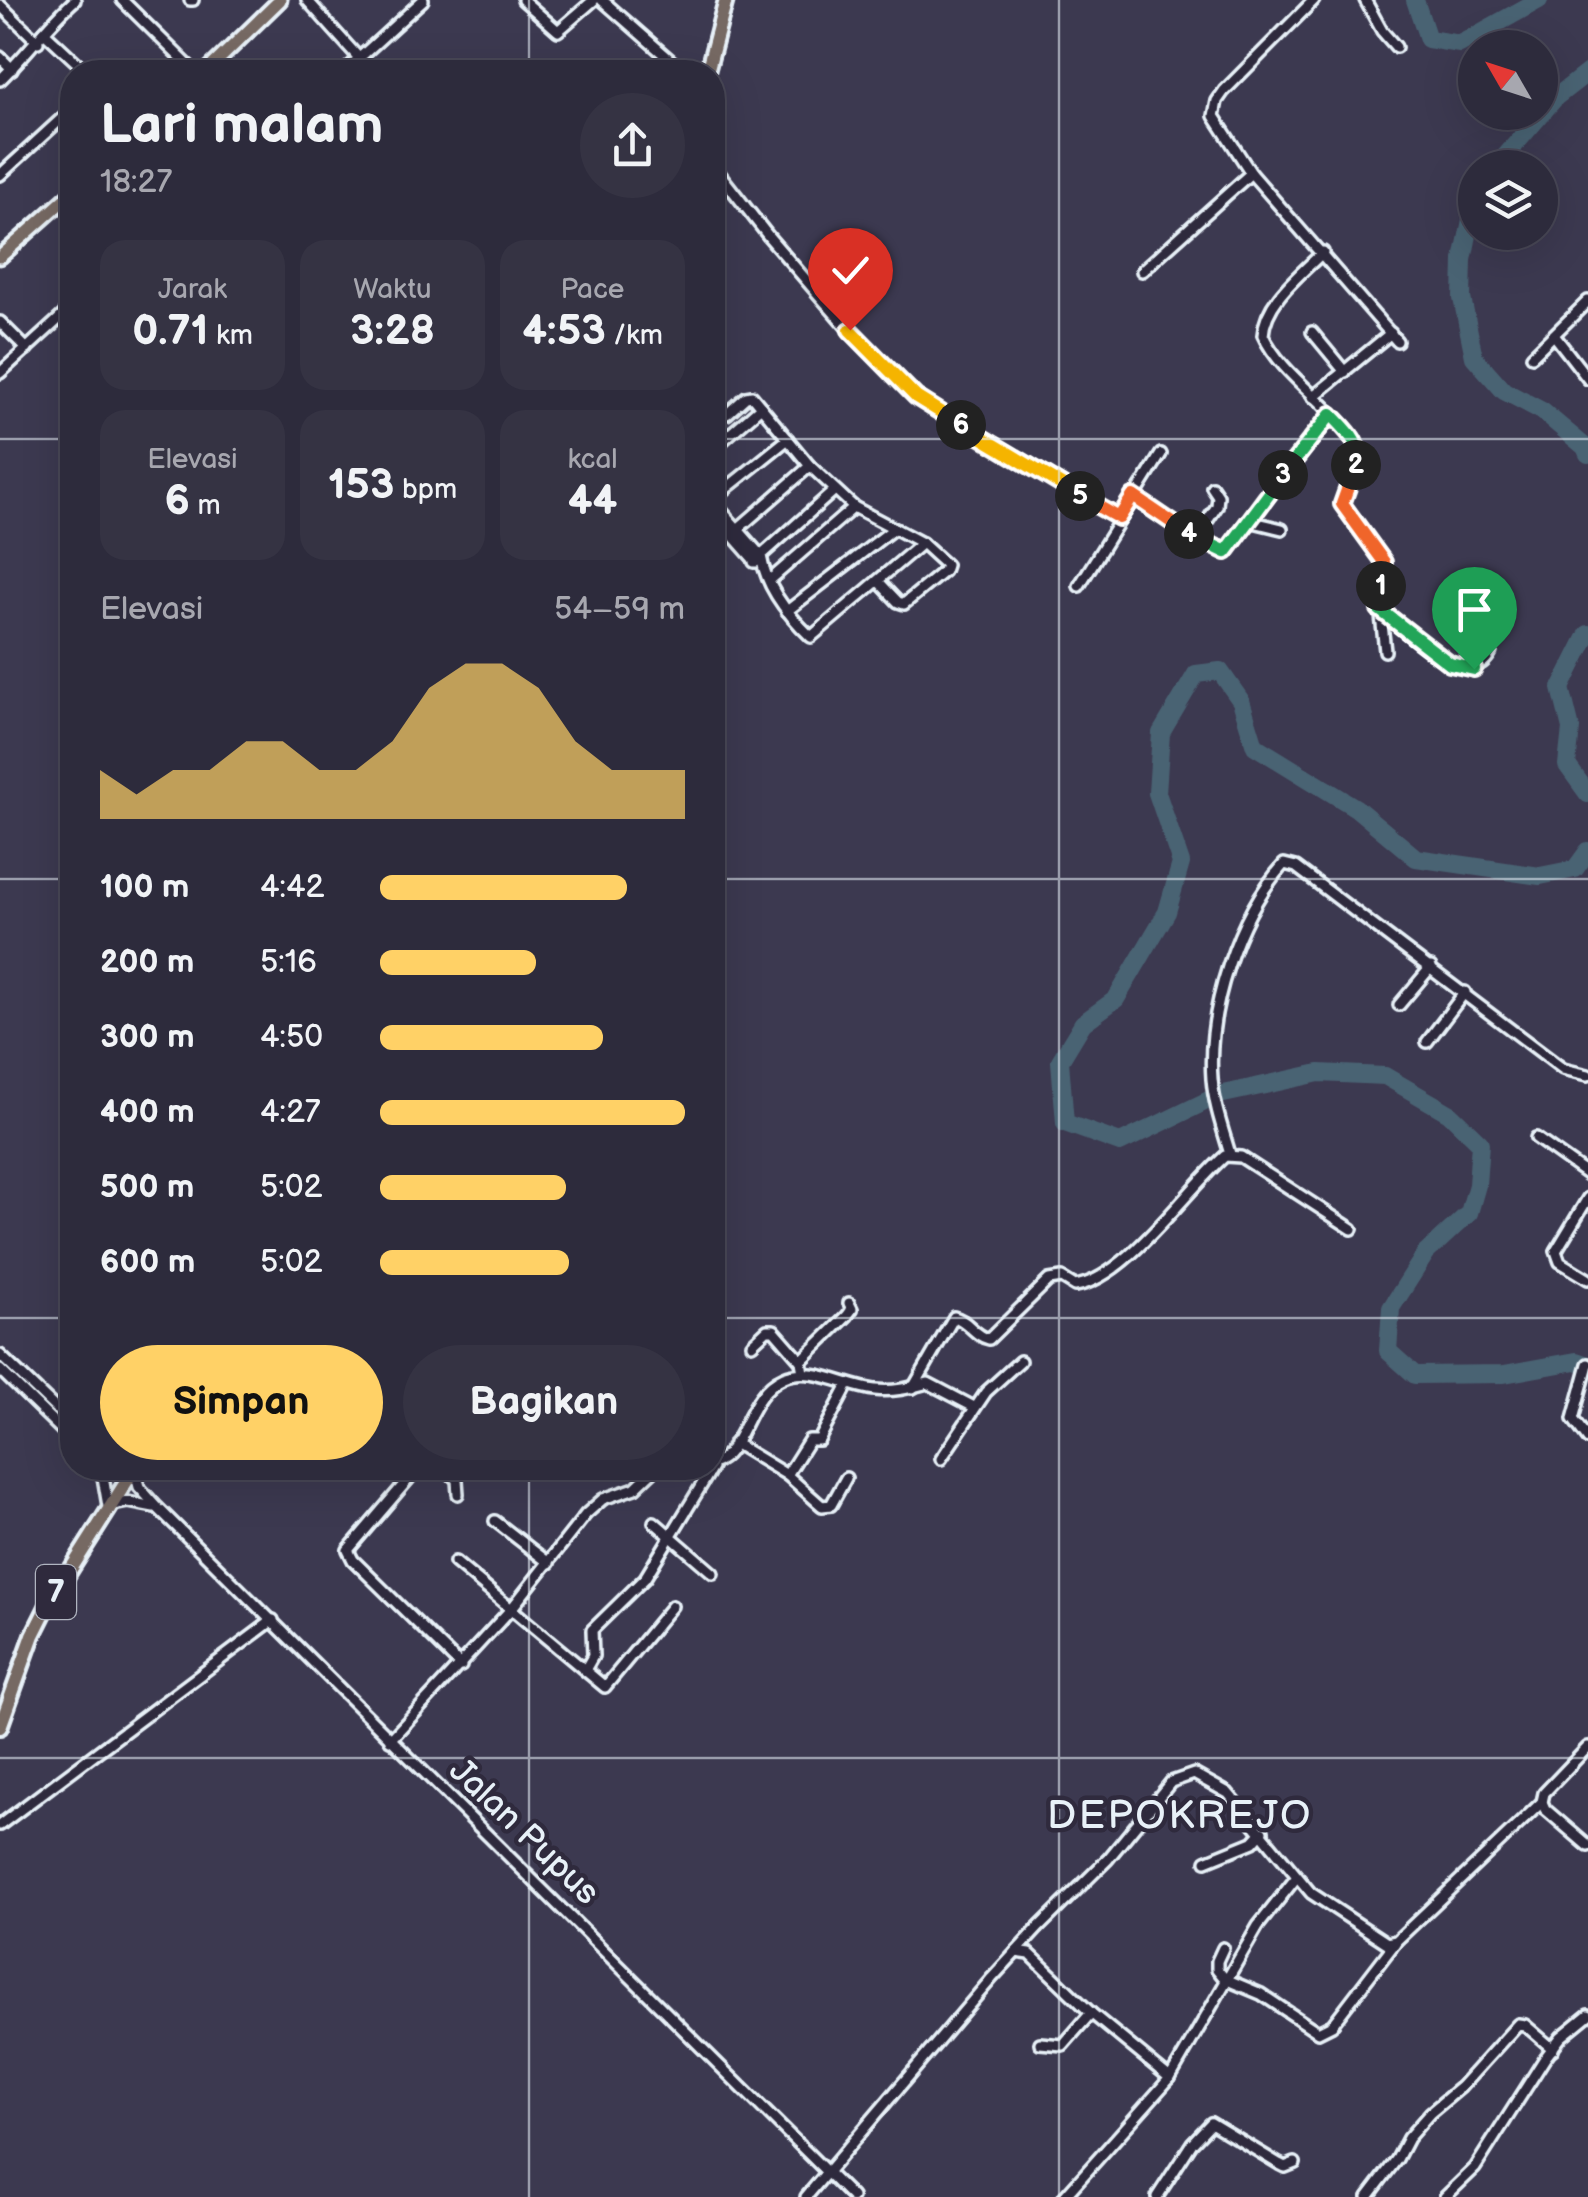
<!DOCTYPE html>
<html lang="id">
<meta charset="utf-8">
<style>
:root{--surface:#2d2b3c;--page:#353343;--text:#f1f3f6;--muted:#a7a7af;--line:#484756;--accent:#ffd166}
body{margin:0;font-family:"Balsamiq Sans",sans-serif;background:var(--page);color:var(--text);height:100vh;display:flex;flex-direction:column;font-size:38px;white-space:nowrap}
*{box-sizing:border-box;margin:0}
p{font-size:32px;color:var(--muted)}
.icon{flex:none;width:55px;height:55px;fill:none;stroke:currentColor;stroke-width:2;stroke-linecap:round;stroke-linejoin:round}
.map{position:relative;flex:1;overflow:hidden}
.sheet{position:absolute;left:60px;top:60px;width:665px;height:1420px;display:flex;flex-direction:column;background:var(--surface);border-radius:40px;box-shadow:0 10px 40px #0002,0 0 0 2px var(--line)}
.sheet>*{flex:none}
.needle{width:65px;rotate:309deg}
.fabs{position:absolute;left:1458px;top:30px;display:grid;gap:20px}
.fabs a{display:grid;place-items:center;width:100px;height:100px;border-radius:50%;background:var(--surface);box-shadow:0 10px 40px #0002,0 0 0 2px var(--line);font-size:50px}
.pin{position:absolute;display:grid;place-items:center;width:85px;height:85px;color:#fff;margin:-102px -42px;border-radius:50% 50% 50% 0;rotate:-45deg;box-shadow:0 0 10px #0007}
.pin .icon{rotate:45deg}
.km{position:absolute;width:50px;height:50px;margin:-25px;border-radius:50%;background:#222;color:#fff;font-size:28px;line-height:50px;text-align:center}
.round{display:grid;place-items:center;flex:none;width:105px;height:105px;border-radius:52px;background:var(--page)}
.overview{display:flex;align-items:center;justify-content:space-between;height:170px;padding:0 40px}
h1{font-size:55px;font-weight:600;line-height:75px}
.stats{display:grid;grid-template-columns:repeat(3,1fr);gap:15px;height:170px;padding:10px 40px}
.stats div{display:grid;align-content:center;border-radius:25px;background:var(--page);text-align:center}
.stats b{font-size:42px;font-weight:600}
.stats small{font-size:28px;font-weight:400}
.stats p{font-size:28px}
.chart{height:280px;padding:20px 40px}
.chart p{display:flex;justify-content:space-between}
.chart svg{width:100%;height:180px;margin-top:10px;fill:var(--accent);opacity:.7}
.button{display:flex;gap:20px;margin-top:auto;padding:20px 40px}
.button a{flex:1;height:115px;border-radius:60px;background:var(--accent);color:#111;font-size:40px;font-weight:600;line-height:115px;text-align:center}
.button a+a{background:var(--page);color:var(--text)}
ul{padding:0 40px;list-style:none;font-size:32px}
li{display:grid;grid-template-columns:160px 120px 1fr;align-items:center;height:75px}
li i{height:25px;border-radius:12px;background:var(--accent)}
.map>svg:first-child{display:block}
.lines{fill:none;stroke-linecap:round;stroke-linejoin:round}
.river{stroke:#4a6373;stroke-width:18}
.minor-casing{stroke:#e8f1f8;stroke-width:16}
.major-casing{stroke:#e8f1f8;stroke-width:19}
.highway-casing{stroke:#e8f1f8;stroke-width:20}
.minor{stroke:#2f2a3d;stroke-width:9}
.major{stroke:#766964;stroke-width:11}
.highway{stroke:#766964;stroke-width:12}
.split-1-casing{stroke:#fff;stroke-width:20}
.split-2-casing{stroke:#fff;stroke-width:20}
.split-3-casing{stroke:#fff;stroke-width:20}
.split-4-casing{stroke:#fff;stroke-width:20}
.split-5-casing{stroke:#fff;stroke-width:20}
.split-6-casing{stroke:#fff;stroke-width:20}
.split-7-casing{stroke:#fff;stroke-width:20}
.split-1{stroke:#22a559;stroke-width:12}
.split-2{stroke:#f0652b;stroke-width:12}
.split-3{stroke:#22a559;stroke-width:12}
.split-4{stroke:#22a559;stroke-width:12}
.split-5{stroke:#f0652b;stroke-width:12}
.split-6{stroke:#f5b400;stroke-width:12}
.split-7{stroke:#f5b400;stroke-width:12}
.grid{fill:none;stroke:#e8f1f8;stroke-width:2.5;stroke-opacity:0.55}
.labels{text-anchor:middle;dominant-baseline:central;stroke-width:9;stroke-linejoin:round;paint-order:stroke}
.shield{fill:#2f2a3d;stroke:#b0b5c0;stroke-width:2.5}
.shield-label{font-size:32px;font-weight:bold;fill:#e8f1f8}
.street-label{font-size:35px;fill:#e8f1f8;stroke:#2f2a3d}
.quarter-label{font-size:40px;letter-spacing:2.5px;fill:#e8f1f8;stroke:#2f2a3d}
</style>
<div class="map">
<svg width="1588" height="2197" viewBox="0 0 1588 2197">
<rect width="100%" height="100%" fill="#3c3950"/>
<filter id="ink" filterUnits="userSpaceOnUse"><feTurbulence type="fractalNoise" baseFrequency=".01" numOctaves="2"/><feDisplacementMap in="SourceGraphic" scale="20" xChannelSelector="R" yChannelSelector="G"/><feConvolveMatrix kernelMatrix="1 2 1 2 8 2 1 2 1" color-interpolation-filters="sRGB"/></filter>
<g filter="url(#ink)">
<g class="lines">
<g class="river">
<path d="M1415 0 1428 39 1460 44 1539 0"/>
<path d="M1495 168 1556 97 1588 72"/>
<path d="M1475 200 1463 260 1462 298 1474 357 1504 391 1542 411 1585 447 1588 454"/>
<path d="M1588 634 1561 688 1571 729 1567 765 1588 794"/>
<path d="M1588 851 1575 869 1540 876 1416 858 1356 808 1255 746 1241 701 1220 671 1196 674 1161 733 1157 793 1181 863 1167 912 1116 999 1083 1023 1060 1061 1065 1123 1120 1143 1219 1095 1319 1073 1385 1076 1449 1113 1480 1143 1477 1185 1469 1213 1426 1253 1391 1308 1388 1351 1415 1375 1504 1374 1576 1361 1588 1365"/>
</g>
<g class="minor-casing">
<g id="minor">
<path d="M122 0 195 72"/>
<path d="M190 0H193"/>
<path d="M307 0 358 57"/>
<path d="M523 0 558 31 594 0"/>
<path d="M602 0 684 72"/>
<path d="M1314 0 1224 91 1217 101 1214 116 1251 173 1397 341"/>
<path d="M1365 0 1382 31 1396 47"/>
<path d="M0 5 38 42"/>
<path d="M44 32 87 72"/>
<path d="M0 57 12 69"/>
<path d="M344 72 423 0"/>
<path d="M0 80C27 54 47 25 75 0"/>
<path d="M712 164 769 237 850 331 916 397 1119 518"/>
<path d="M0 175 72 109"/>
<path d="M1323 252C1300 275 1265 301 1263 335 1283 380 1343 410 1359 452L1342 504 1384 562 1379 598 1385 651"/>
<path d="M1142 271 1251 173"/>
<path d="M0 322 27 349"/>
<path d="M1312 332 1345 372"/>
<path d="M1554 335 1588 379"/>
<path d="M1532 356 1588 301"/>
<path d="M0 373 72 307"/>
<path d="M1313 397 1391 333"/>
<path d="M727 414 746 397 752 396 810 466 854 507 922 543 946 565 944 571 904 604 898 602 879 582"/>
<path d="M712 450 761 407"/>
<path d="M1133 496 1190 535 1226 552 1331 415"/>
<path d="M712 500 761 556C766 587 789 616 811 637L922 543"/>
<path d="M712 500 788 439"/>
<path d="M712 512 756 562"/>
<path d="M1249 521 1282 529"/>
<path d="M732 534 810 466"/>
<path d="M1196 538 1217 506 1218 496 1212 487"/>
<path d="M754 562 835 490"/>
<path d="M770 580 854 507"/>
<path d="M1079 586 1161 454"/>
<path d="M1379 609C1404 629 1467 697 1491 652L1488 637 1450 607"/>
<path d="M787 611 892 530"/>
<path d="M1399 1005 1431 967"/>
<path d="M1427 1042 1465 992"/>
<path d="M1536 1138 1588 1175"/>
<path d="M1230 1154C1223 1130 1214 1105 1212 1079 1207 1010 1237 916 1284 864L1296 867 1563 1069 1588 1075"/>
<path d="M1588 1198 1556 1251 1560 1262 1588 1279"/>
<path d="M752 1344 767 1330H774L801 1361 803 1373"/>
<path d="M0 1355 72 1424"/>
<path d="M801 1361 847 1316 852 1309 849 1303"/>
<path d="M1588 1364 1573 1419 1588 1439"/>
<path d="M0 1370 72 1440"/>
<path d="M913 1388 954 1317C968 1320 974 1336 989 1339L1049 1280 1062 1278 1075 1286C1126 1279 1186 1190 1225 1156L1241 1157 1352 1229"/>
<path d="M734 1443 787 1475 822 1506 831 1505 846 1478"/>
<path d="M941 1459 986 1392 1020 1361"/>
<path d="M712 1464C745 1454 745 1394 784 1377 811 1365 847 1387 875 1390 895 1392 909 1388 928 1383L974 1407"/>
<path d="M98 1468 103 1477 108 1506 128 1502 154 1507"/>
<path d="M134 1468 139 1487 157 1507 852 2197"/>
<path d="M418 1468 348 1550 353 1560 461 1666"/>
<path d="M445 1468 457 1480 458 1494"/>
<path d="M787 1475 809 1440H819L848 1385"/>
<path d="M495 1521 549 1563"/>
<path d="M654 1522 713 1573"/>
<path d="M455 1562 605 1687 672 1606"/>
<path d="M585 1670 593 1656 592 1630 645 1578 712 1468"/>
<path d="M390 1740 512 1608 586 1514 603 1499 635 1488 656 1468"/>
<path d="M1588 1747 1544 1793 1542 1802 1545 1809 1588 1846"/>
<path d="M0 1825 273 1620"/>
<path d="M1206 1861 1253 1842 1263 1831"/>
<path d="M1223 1948 1217 1961V1969L1225 1979 1261 1994 1318 2032 1332 2025 1395 1943"/>
<path d="M1016 1952 1030 1954 1091 2013 1170 2078"/>
<path d="M1040 2043 1063 2045 1091 2013"/>
<path d="M806 2197 992 1978 1039 1927 1108 1859 1171 1782 1194 1774 1228 1793 1311 1893 1387 1943 1396 1941 1542 1802"/>
<path d="M1064 2197 1170 2078 1258 1926 1296 1878"/>
<path d="M1157 2197 1192 2143 1211 2123 1279 2164 1285 2167 1295 2163"/>
<path d="M1368 2197 1397 2159 1408 2138 1430 2113 1461 2087 1518 2024 1525 2025 1553 2049"/>
<path d="M1445 2197 1475 2168 1545 2058 1561 2037 1588 2015"/>
</g>
</g>
<g class="major-casing">
<g id="major">
<path d="M206 72 280 0"/>
<path d="M0 257 72 193"/>
</g>
</g>
<g class="highway-casing">
<g id="highway">
<path d="M707 72 726 0"/>
<path d="M0 1727 33 1635 47 1607 135 1468"/>
</g>
</g>
<use href="#minor" class="minor"/>
<use href="#major" class="major"/>
<use href="#highway" class="highway"/>
</g>
</g>
<g class="lines" filter="url(#ink)">
<g class="split-1-casing">
<path id="split-1" d="M1381 586 1379 609 1450 664 1474 669"/>
</g>
<g class="split-2-casing">
<path id="split-2" d="M1356 465 1342 504 1384 562 1381 586"/>
</g>
<g class="split-3-casing">
<path id="split-3" d="M1283 475 1331 414C1345 429 1364 444 1356 465"/>
</g>
<g class="split-4-casing">
<path id="split-4" d="M1189 534 1226 552 1283 475"/>
</g>
<g class="split-5-casing">
<path id="split-5" d="M1080 496 1119 518 1133 496 1189 534"/>
</g>
<g class="split-6-casing">
<path id="split-6" d="M961 425 1080 496"/>
</g>
<g class="split-7-casing">
<path id="split-7" d="M850 330 916 397 961 425"/>
</g>
<use href="#split-1" class="split-1"/>
<use href="#split-2" class="split-2"/>
<use href="#split-3" class="split-3"/>
<use href="#split-4" class="split-4"/>
<use href="#split-5" class="split-5"/>
<use href="#split-6" class="split-6"/>
<use href="#split-7" class="split-7"/>
</g>
<path class="grid" d="M529 0V72M1059 0V2197M0 439H72M712 439H1588M0 879H72M712 879H1588M0 1318H72M712 1318H1588M529 1468V2197M0 1758H1588"/>
<g class="labels">
<rect class="shield" x="36" y="1565" width="40" height="54" rx="8"/>
<g class="shield-label">
<text x="56" y="1592">7</text>
</g>
<g class="street-label">
<text transform="translate(524 1832) rotate(44)">Jalan Pupus</text>
</g>
<g class="quarter-label">
<text x="1180" y="1816">DEPOKREJO</text>
</g>
</g>
</svg>
<div class="fabs">
<a><svg class="needle" viewBox="-14 -14 28 28"><path d="M0-13l5 13h-10z" fill="#e53935"/><path d="M0 13l5-13h-10z" fill="#a7a7af"/></svg></a>
<a><svg class="icon" aria-label="layers" viewBox="0 0 24 24"><path d="M12 4l9 5-9 5-9-5zM3 14l9 5 9-5"/></svg></a>
</div>
<div class="pin" style="left:1474px;top:669px;background:#1e9e55"><svg class="icon" aria-label="arrive" viewBox="0 0 24 24"><path d="M6 21V4h12l-3 4 3 4H6"/></svg></div>
<div class="pin" style="left:850px;top:330px;background:#d93025"><svg class="icon" aria-label="check" viewBox="0 0 24 24"><path d="M5 12l5 5 9-10"/></svg></div>
<b class="km" style="left:1381px;top:586px">1</b>
<b class="km" style="left:1356px;top:465px">2</b>
<b class="km" style="left:1283px;top:475px">3</b>
<b class="km" style="left:1189px;top:534px">4</b>
<b class="km" style="left:1080px;top:496px">5</b>
<b class="km" style="left:961px;top:425px">6</b>
<section class="sheet">
<div class="overview"><div><h1>Lari malam</h1><p>18:27</p></div><a class="round"><svg class="icon" aria-label="share" viewBox="0 0 24 24"><path d="M12 15V3M7 8l5-5 5 5M5 13v7h14v-7"/></svg></a></div>
<div class="stats">
<div><p>Jarak</p><b>0.71<small> km</small></b></div>
<div><p>Waktu</p><b>3:28</b></div>
<div><p>Pace</p><b>4:53<small> /km</small></b></div>
</div>
<div class="stats">
<div><p>Elevasi</p><b>6<small> m</small></b></div>
<div><b>153<small> bpm</small></b></div>
<div><p>kcal</p><b>44</b></div>
</div>
<div class="chart"><p><span>Elevasi</span>54–59 m</p>
<svg viewBox="0 0 160 44" preserveAspectRatio="none"><path d="M0 44V32L10 38L20 32L30 32L40 25L50 25L60 32L70 32L80 25L90 12L100 6L110 6L120 12L130 25L140 32L150 32L160 32V44z"/></svg>
</div>
<ul>
<li><b>100 m</b>4:42<i style="width:81%"></i></li>
<li><b>200 m</b>5:16<i style="width:51%"></i></li>
<li><b>300 m</b>4:50<i style="width:73%"></i></li>
<li><b>400 m</b>4:27<i style="width:100%"></i></li>
<li><b>500 m</b>5:02<i style="width:61%"></i></li>
<li><b>600 m</b>5:02<i style="width:62%"></i></li>
</ul>
<div class="button"><a>Simpan</a><a>Bagikan</a></div>
</section>
</div>
